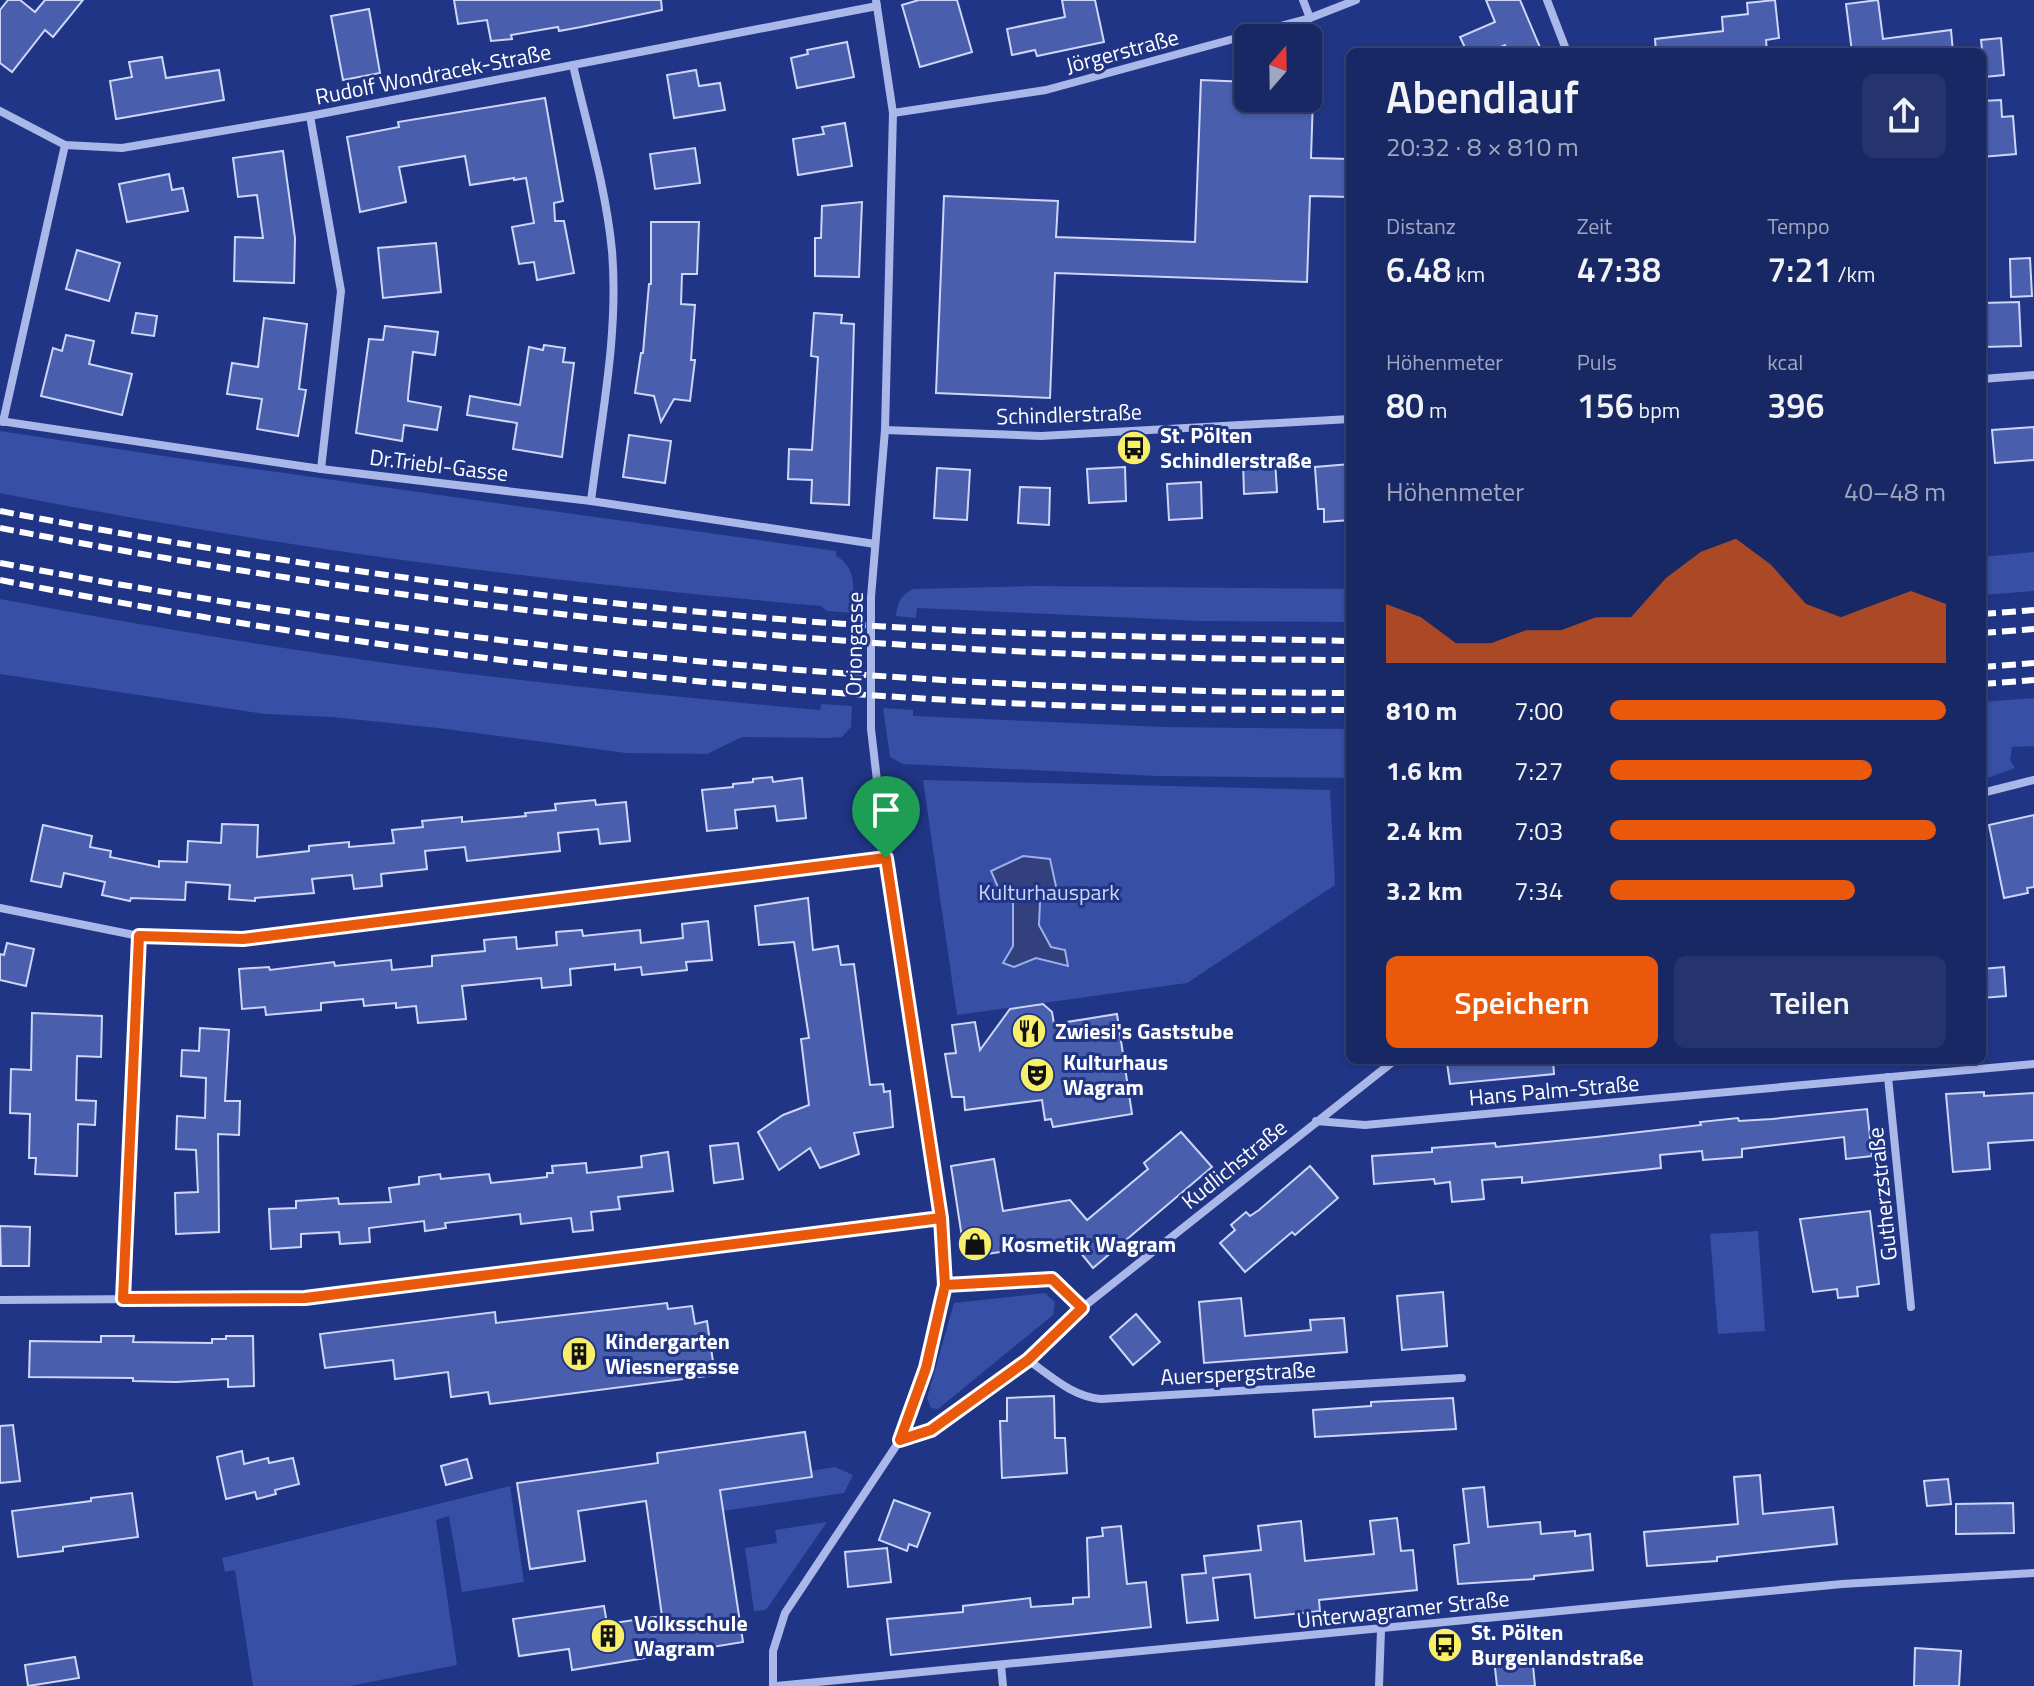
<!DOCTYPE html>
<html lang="de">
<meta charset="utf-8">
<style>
:root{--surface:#182864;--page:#25346d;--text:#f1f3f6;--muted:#9fa6bf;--line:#364478;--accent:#ea580c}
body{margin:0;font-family:"Titillium Web",sans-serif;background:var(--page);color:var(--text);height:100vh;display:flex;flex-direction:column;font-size:30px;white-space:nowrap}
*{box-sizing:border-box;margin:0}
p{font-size:26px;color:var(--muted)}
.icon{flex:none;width:44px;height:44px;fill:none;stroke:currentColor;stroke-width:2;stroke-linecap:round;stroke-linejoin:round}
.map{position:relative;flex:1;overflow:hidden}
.drawer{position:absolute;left:1346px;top:48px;width:640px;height:1016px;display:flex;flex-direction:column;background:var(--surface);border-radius:12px;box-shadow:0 2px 6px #0004,0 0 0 2px var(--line)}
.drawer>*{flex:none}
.needle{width:52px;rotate:20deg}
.controls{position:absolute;left:1234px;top:24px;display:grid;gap:16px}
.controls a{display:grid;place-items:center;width:88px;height:88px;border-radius:12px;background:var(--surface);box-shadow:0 2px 6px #0004,0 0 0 2px var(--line);font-size:40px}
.pin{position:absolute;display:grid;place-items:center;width:68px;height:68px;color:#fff;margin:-82px -34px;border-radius:50% 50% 50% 0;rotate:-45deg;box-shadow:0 0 8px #0007}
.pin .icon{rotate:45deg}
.round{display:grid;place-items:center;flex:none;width:84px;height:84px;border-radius:12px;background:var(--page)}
.headline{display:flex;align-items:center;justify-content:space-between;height:136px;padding:0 40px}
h1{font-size:44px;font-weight:600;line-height:60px}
.figures{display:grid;grid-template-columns:repeat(3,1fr);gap:12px;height:136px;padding:8px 40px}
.figures div{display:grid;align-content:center}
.figures b{font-size:34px;font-weight:600}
.figures small{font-size:22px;font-weight:400}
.figures p{font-size:22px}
.chart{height:224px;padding:16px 40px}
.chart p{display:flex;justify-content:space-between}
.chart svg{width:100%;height:144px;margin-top:8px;fill:var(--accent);opacity:.7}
.button{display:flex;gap:16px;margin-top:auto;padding:16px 40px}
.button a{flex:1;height:92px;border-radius:12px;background:var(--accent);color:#fff;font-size:32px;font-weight:600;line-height:92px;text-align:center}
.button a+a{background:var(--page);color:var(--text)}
ul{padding:0 40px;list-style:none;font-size:26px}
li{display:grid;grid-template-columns:128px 96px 1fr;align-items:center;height:60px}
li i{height:20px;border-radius:10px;background:var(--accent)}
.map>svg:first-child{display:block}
.green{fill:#374fa4}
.water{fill:#32417d;stroke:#9cafeb;stroke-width:2}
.building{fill:#495ead;stroke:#cdd6f7;stroke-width:2}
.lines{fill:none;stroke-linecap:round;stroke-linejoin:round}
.minor{stroke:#a9b7e9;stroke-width:8}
.rail{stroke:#fff;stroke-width:6;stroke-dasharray:14 6;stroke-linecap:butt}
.route-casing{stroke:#fff;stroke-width:16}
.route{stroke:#ea580c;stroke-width:10}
.labels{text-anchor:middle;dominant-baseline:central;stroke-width:6;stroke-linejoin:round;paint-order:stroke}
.street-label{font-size:22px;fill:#fff;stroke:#203585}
.poi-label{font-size:22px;font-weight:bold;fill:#fff;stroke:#203585;text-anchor:start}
.park-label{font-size:22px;fill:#cdd6f7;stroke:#203585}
</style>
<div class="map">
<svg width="2034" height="1686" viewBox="0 0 2034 1686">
<rect width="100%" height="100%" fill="#203585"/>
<g class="green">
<path d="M0 431 177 458 836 551V556C858 568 853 590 853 613L827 611 821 606C546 582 271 547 0 493Z"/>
<path d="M2034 552V591L1982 595V557Z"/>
<path d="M1036 586 1350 589V622L1201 621 917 608 916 618 896 616C898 602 900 596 913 589Z"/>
<path d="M0 599C108 619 216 638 324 654 488 679 654 695 820 710L821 704 852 706 851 727 842 737 828 738 742 737 707 754 626 753 438 728 332 717 265 714 0 674Z"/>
<path d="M2034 698V746L2012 747 2010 760 2015 768 1982 780V702Z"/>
<path d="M883 708 913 710V716L1165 727 1350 729V778L1158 776 903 764 890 757Z"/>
<path d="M923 780 1330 790 1335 885 1187 983 957 1015Z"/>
<path d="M1758 1231 1765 1331 1718 1334 1710 1234Z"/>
<path d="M1045 1293 1055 1302 1053 1315 938 1409 931 1408 927 1398 954 1303Z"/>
<path d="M835 1467 853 1475 844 1493 723 1511 720 1490 811 1477V1471Z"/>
<path d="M510 1486 524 1582 462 1592 449 1516 436 1520 457 1665 350 1686H253L235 1570 225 1572 222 1558Z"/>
<path d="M827 1522 766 1610 754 1611 745 1548 777 1543 775 1530Z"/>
</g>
<path class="water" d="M1023 856 1050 859 1057 891 1040 902 1039 925 1051 947 1065 950 1068 966 1036 958 1014 967 1003 963 1013 946V890L1000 892 991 871Z"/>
<g class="building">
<path d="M8 0H20L35 12 45 0H83L53 37 45 30 12 72 0 63V10Z"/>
<path d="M454 0H661L662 10 581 27 559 31 558 27 511 35 512 39 491 41 487 20 458 24Z"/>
<path d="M919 0H957L972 52 920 67 902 5Z"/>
<path d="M1062 0H1095L1104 42 1037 56 1035 50 1012 55 1007 29 1065 17Z"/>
<path d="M1486 0H1520L1542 52H1508L1505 45 1489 52H1467L1460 37 1495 22Z"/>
<path d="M1775 0 1779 38 1766 40 1767 52H1656L1655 39 1723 31 1722 17 1748 14 1747 3Z"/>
<path d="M1878 0 1883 39 1951 30 1953 52H1852L1846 4Z"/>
<path d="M369 9 380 73 343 80 331 16Z"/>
<path d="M2001 38 2004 75 1985 77 1981 40Z"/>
<path d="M847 42 854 77 797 88 791 58 808 54 807 50Z"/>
<path d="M162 57 166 78 219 70 224 100 116 119 110 81 132 77 129 62Z"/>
<path d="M696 70 699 86 720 83 725 110 674 118 667 75Z"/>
<path d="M1201 80 1248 82V98H1313L1311 158 1350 159V197L1310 196 1307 282 1055 273 1050 398 936 393 944 196 1058 201 1056 237 1195 242Z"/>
<path d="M545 98 563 201 554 203 555 221H564L574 273 537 280 534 262 519 264 512 227 534 223 526 178 514 180V178L470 185 465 156 399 167 406 202 360 212 347 137 399 127 398 122Z"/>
<path d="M2001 100 2002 117 2013 116 2016 154 1982 157V101Z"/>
<path d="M845 123 852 166 798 175 793 139 824 134 822 127Z"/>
<path d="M695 148 700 183 655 189 650 154Z"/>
<path d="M283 151 295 238 294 283 234 281 235 237 263 238 257 195 238 197 233 158Z"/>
<path d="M169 174 172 190 183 188 188 211 127 222 119 184Z"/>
<path d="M862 202 859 277 815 276V238H821L822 206Z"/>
<path d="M651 222H699L697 274H682L681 304 695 305 691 360H695L690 401 674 399 661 422 654 396 635 393 641 353H643L649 284H651Z"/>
<path d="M436 243 441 292 383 298 378 248Z"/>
<path d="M77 250 120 263 109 301 66 289Z"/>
<path d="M2030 258 2032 296 2011 297 2010 259Z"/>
<path d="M2019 302 2021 346 1982 347V303Z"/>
<path d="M136 313 157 316 154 336 132 333Z"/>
<path d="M814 313 842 315 841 323 854 324 849 505 811 503 812 480 788 479 789 449 812 450 818 357 811 356Z"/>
<path d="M264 318 307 324 299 389 306 390 298 436 257 429 262 399 227 394 232 363 258 367Z"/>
<path d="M385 326 438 332 435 355 413 352 408 398V401L441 407 437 430 404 425 402 441 356 433 369 339 383 340Z"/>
<path d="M66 335 94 341 89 364 132 374 122 415 41 396 53 348 62 351Z"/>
<path d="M544 345 565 348 563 362 574 363 562 457 513 449 517 423 467 415 470 396 520 405 529 347 543 350Z"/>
<path d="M2034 427V460L1995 463 1992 430Z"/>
<path d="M629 435 671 441 665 483 623 477Z"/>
<path d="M1275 459 1277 492 1244 494 1243 461Z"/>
<path d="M1350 464V520L1324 522V509H1318L1315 467Z"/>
<path d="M1125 467 1126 501 1089 503 1087 469Z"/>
<path d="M937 468 970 470 967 520 934 518Z"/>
<path d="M1201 482 1202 518 1169 520 1167 484Z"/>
<path d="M1020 487 1050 488 1049 525 1018 523Z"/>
<path d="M772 777 773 782 802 778 806 818 777 821 775 806 735 810 737 828 707 831 702 790 733 787V784L753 782V779Z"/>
<path d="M595 800 596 805 626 802 630 841 600 844 598 829 558 833 560 851 467 861 465 847 425 851 427 869 381 874 382 886 354 889 352 875 312 879 314 893 255 898V901L229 899 230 885 186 882 185 900 131 898 130 901 102 895 105 882 64 873 61 887 31 881 43 825 92 836 90 847 111 851 110 857 159 867V861L187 862 188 841 221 843 222 824 258 825 257 857 309 851V846L328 844 349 842V847L394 843 392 830 423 827 422 821 462 817V822L526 816 525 813 556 810 555 804Z"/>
<path d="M2034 815V887L2027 888 2028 893 2004 898 1989 825Z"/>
<path d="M808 898 813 950 838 946 841 965 854 964 870 1085 883 1084 884 1092 890 1091 893 1127 854 1133 859 1154 820 1168 810 1148 779 1170 758 1132 783 1115 809 1105 801 1039 809 1038 794 942 759 945 755 906Z"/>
<path d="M708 921 712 960 686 962 687 970 642 975 641 967 615 970V964L570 969 571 985 542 988 541 978 462 986 466 1019 418 1023 416 1006 396 1008V1003L364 1006 363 999 321 1003V1010L266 1015 265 1007 242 1009 239 969 269 967 270 970 334 962 335 966 391 960 392 970 432 966V956L485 951 484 940 516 937 517 949 557 945 556 932 582 930 583 936 640 930 641 943 683 938 682 924Z"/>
<path d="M7 943 34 949 26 986 0 980V954L4 955Z"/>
<path d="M2004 967 2006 996 1982 998V969Z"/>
<path d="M1043 1004 1052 1012 1054 1024 1117 1014 1132 1114 1053 1127 1051 1119 1045 1120 1042 1100 965 1110 964 1097H952L945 1054 956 1053 952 1025 975 1022 980 1050 1010 1009Z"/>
<path d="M32 1013 102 1016 101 1057 77 1056 76 1100 96 1101 95 1125 78 1124 77 1176 35 1174 36 1158H29L30 1114 10 1113 11 1069 31 1070Z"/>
<path d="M200 1028 229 1030 225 1101H240L239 1135 218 1134 219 1232 176 1234 175 1193 198 1192 196 1150 176 1149 177 1116 205 1118 206 1078 181 1076 182 1050 199 1051Z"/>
<path d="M1467 1060H1553L1554 1074 1450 1084 1447 1063Z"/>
<path d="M1984 1092V1096L2034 1093V1140L1988 1143 1990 1169 1953 1172 1946 1094Z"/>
<path d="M1867 1109 1872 1156 1846 1159 1844 1137 1742 1149V1157L1703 1160 1702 1151 1660 1155 1661 1168 1522 1183V1177L1482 1180 1484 1199 1452 1202 1450 1182 1435 1184 1434 1179 1374 1184 1372 1156 1432 1152V1148L1495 1143 1496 1147 1596 1137 1701 1125 1700 1122 1738 1118 1739 1121 1772 1119Z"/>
<path d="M1181 1132 1212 1167 1093 1268 1072 1242 965 1257 951 1166 994 1159 1003 1211 1070 1200 1087 1220 1148 1169 1144 1163Z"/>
<path d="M738 1143 743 1179 714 1183 710 1146Z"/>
<path d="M668 1152 673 1191 618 1197 620 1209 591 1212 593 1230 573 1232 571 1218 521 1224 520 1214 445 1223 446 1228 425 1231 424 1221 369 1228 370 1242 340 1244 339 1232 301 1234V1247L271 1249 269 1209 296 1208V1201L338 1198 339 1204 391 1202 389 1188 419 1184V1177L440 1174 441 1179 489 1174 491 1183 547 1177V1173H553L552 1166 586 1163 587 1173 642 1167 641 1156Z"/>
<path d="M1310 1166 1338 1198 1295 1235 1292 1232 1245 1272 1220 1243 1235 1230 1231 1225 1246 1212 1250 1216 1259 1210Z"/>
<path d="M1870 1211 1879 1284 1857 1287 1858 1296 1838 1298 1837 1289 1813 1292 1800 1219Z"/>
<path d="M0 1226 30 1227 29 1266H1Z"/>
<path d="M1443 1292 1447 1346 1402 1350 1397 1296Z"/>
<path d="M1241 1298 1245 1336 1311 1330 1310 1320 1344 1318 1347 1352 1204 1363 1199 1302Z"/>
<path d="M667 1303 668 1309 692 1306 695 1324 707 1321 715 1375 490 1404 488 1392 451 1397 448 1372 395 1379 393 1360 325 1368 320 1334 495 1312 496 1323Z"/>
<path d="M1136 1314 1160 1342 1133 1365 1110 1337Z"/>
<path d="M101 1336H134L133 1342 212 1343V1339H226V1336H253L254 1386 228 1387V1379L176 1382 133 1381V1378L29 1377 30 1341 101 1342Z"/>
<path d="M1054 1396 1055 1438H1065L1067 1473 1002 1478 1000 1421H1007V1398Z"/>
<path d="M1453 1398 1456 1429 1315 1437 1313 1410 1371 1406V1402Z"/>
<path d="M13 1425 20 1481 0 1483V1426Z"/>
<path d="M805 1432 812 1477 720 1490 743 1642 572 1670 569 1649 519 1656 513 1619 604 1606 607 1624 662 1616 646 1501 578 1511 585 1561 530 1569 517 1483 658 1463 657 1453Z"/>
<path d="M242 1451 244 1464 268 1458 269 1463 293 1458 299 1484 275 1490 276 1494 257 1499 255 1492 226 1499 217 1457Z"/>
<path d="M467 1459 472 1478 446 1485 441 1466Z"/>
<path d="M1760 1475 1763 1514 1833 1507 1837 1544 1717 1557V1561L1647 1566 1644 1532 1738 1524 1734 1477Z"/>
<path d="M1948 1479 1951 1504 1927 1506 1924 1481Z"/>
<path d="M1484 1487 1488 1527 1540 1522 1541 1534 1575 1531V1536L1590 1534 1593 1570 1534 1576V1579L1458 1584 1454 1545 1469 1543 1463 1489Z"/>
<path d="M132 1493 138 1537 63 1547V1551L18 1557 12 1511 91 1501V1498Z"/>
<path d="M894 1500 930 1513 917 1547 909 1544 907 1551 879 1540Z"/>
<path d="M2013 1503 2014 1533 1956 1534V1504Z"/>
<path d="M1397 1518 1401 1551 1413 1550 1417 1590 1319 1600 1320 1611 1255 1618 1250 1574 1213 1578 1218 1620 1187 1623 1182 1575 1206 1573 1204 1556 1261 1550 1258 1526 1301 1521 1305 1561 1374 1554 1370 1521Z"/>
<path d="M1121 1526 1127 1584 1146 1582 1151 1627 891 1655 887 1619 963 1612V1606L1030 1598 1031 1607 1073 1604V1598L1089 1597 1087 1538 1103 1536 1102 1528Z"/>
<path d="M887 1548 891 1582 848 1587 845 1552Z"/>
<path d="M1915 1648 1961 1651 1959 1686H1914Z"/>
<path d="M1532 1655 1535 1686H1497L1494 1659Z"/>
<path d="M75 1657 79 1678 28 1686 25 1665Z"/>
</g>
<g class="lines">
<g class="minor">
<path d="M1303 0 1310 18"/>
<path d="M1547 0 1567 52"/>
<path d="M573 65C587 126 606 188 612 251 619 334 601 419 591 501"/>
<path d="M0 111 65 145 122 148 310 116 877 6"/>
<path d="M893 113 1046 90 1310 18 1356 0"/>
<path d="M310 116 341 291 321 469"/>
<path d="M1982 379 2034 375"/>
<path d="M0 421 321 469 591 501 875 544"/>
<path d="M3 422 65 145"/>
<path d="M885 430 1041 436 1350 419"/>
<path d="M1982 793 2034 780"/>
<path d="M0 908 139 936 243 939 886 858"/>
<path d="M1888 1077 1911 1307"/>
<path d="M1316 1121 1365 1125 2034 1064"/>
<path d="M945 1285 1052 1279 1082 1308"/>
<path d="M123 1299 139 936"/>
<path d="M0 1300 305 1298 941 1218"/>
<path d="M1028 1360C1051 1376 1073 1397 1101 1399L1462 1378"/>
<path d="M900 1440 931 1430 1028 1360 1082 1308 1395 1060"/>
<path d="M1001 1665 1003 1686"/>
<path d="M773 1686V1651L785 1613 900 1440 926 1368 945 1285 941 1218 886 858 871 729V597L885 430 893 113 876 0"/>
<path d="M776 1686 1842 1584 2034 1573"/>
<path d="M1379 1686 1381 1630"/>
</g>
<g class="rail">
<path d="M0 511C261 561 525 598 791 620 977 635 1164 637 1350 641"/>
<path d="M0 528C445 614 897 659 1350 660"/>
<path d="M0 563C449 647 893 691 1350 693"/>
<path d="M0 580C443 667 898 713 1350 710"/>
<path d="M1982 614 2034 610"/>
<path d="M1982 633 2034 629"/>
<path d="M1982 667 2034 663"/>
<path d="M1982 684 2034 680"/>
</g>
</g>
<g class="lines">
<g class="route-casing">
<path id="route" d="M886 858 941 1218 945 1285 926 1368 900 1440 931 1430 1028 1360 1082 1308 1052 1279 945 1285 941 1218 305 1298 123 1299 139 936 243 939 886 858"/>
</g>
<use href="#route" class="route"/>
</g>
<defs>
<g id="bus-disc" transform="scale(1.8)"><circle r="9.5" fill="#f7ef6a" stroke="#203585"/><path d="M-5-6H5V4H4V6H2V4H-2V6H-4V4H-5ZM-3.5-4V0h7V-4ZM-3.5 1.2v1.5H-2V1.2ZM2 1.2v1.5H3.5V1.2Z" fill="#111"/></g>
<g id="restaurant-disc" transform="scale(1.8)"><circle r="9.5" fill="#f7ef6a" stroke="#203585"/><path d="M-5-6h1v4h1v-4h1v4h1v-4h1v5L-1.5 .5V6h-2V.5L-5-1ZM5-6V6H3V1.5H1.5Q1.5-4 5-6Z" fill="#111"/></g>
<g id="theatre-disc" transform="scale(1.8)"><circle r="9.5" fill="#f7ef6a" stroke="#203585"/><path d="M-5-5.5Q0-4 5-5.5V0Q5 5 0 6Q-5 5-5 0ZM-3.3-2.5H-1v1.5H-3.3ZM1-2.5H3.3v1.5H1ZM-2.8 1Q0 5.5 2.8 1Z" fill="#111"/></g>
<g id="shop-disc" transform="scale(1.8)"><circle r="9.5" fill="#f7ef6a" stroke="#203585"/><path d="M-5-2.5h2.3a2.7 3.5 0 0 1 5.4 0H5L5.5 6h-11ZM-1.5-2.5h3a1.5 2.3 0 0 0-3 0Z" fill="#111"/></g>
<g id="building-disc" transform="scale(1.8)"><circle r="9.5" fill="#f7ef6a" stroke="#203585"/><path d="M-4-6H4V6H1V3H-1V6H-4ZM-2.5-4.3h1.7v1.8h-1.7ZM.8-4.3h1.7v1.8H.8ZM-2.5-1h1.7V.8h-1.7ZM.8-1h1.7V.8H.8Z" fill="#111"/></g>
</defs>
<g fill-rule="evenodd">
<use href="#bus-disc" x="1134" y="448"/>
<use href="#restaurant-disc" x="1029" y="1031"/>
<use href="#theatre-disc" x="1037" y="1075"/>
<use href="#shop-disc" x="975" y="1244"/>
<use href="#building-disc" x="579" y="1354"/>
<use href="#building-disc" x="608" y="1636"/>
<use href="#bus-disc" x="1445" y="1645"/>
</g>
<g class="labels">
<g class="street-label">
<text transform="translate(1122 51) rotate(-15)">Jörgerstraße</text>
<text transform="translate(433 74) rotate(-11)">Rudolf Wondracek-Straße</text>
<text transform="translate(1069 414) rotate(-2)">Schindlerstraße</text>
<text transform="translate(439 465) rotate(7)">Dr.Triebl-Gasse</text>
<text transform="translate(854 644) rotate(-89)">Oriongasse</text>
<text transform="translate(1554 1090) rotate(-5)">Hans Palm-Straße</text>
<text transform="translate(1234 1164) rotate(-39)">Kudlichstraße</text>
<text transform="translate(1882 1194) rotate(-96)">Gutherzstraße</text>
<text transform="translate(1238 1373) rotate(-3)">Auerspergstraße</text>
<text transform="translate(1403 1609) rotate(-6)">Unterwagramer Straße</text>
</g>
<g class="poi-label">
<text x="1160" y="435">St. Pölten<tspan x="1160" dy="25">Schindlerstraße</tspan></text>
<text x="1055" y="1031">Zwiesi's Gaststube</text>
<text x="1063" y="1062">Kulturhaus<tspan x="1063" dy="25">Wagram</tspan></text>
<text x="1001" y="1244">Kosmetik Wagram</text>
<text x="605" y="1341">Kindergarten<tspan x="605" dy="25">Wiesnergasse</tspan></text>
<text x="634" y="1623">Volksschule<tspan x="634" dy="25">Wagram</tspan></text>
<text x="1471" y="1632">St. Pölten<tspan x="1471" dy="25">Burgenlandstraße</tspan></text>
</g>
<g class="park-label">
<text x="1049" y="892">Kulturhauspark</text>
</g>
</g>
</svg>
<div class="controls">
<a><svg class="needle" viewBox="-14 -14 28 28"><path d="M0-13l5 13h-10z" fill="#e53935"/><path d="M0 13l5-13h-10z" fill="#9fa6bf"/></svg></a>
</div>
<div class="pin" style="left:886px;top:858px;background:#1e9e55"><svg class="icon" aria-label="arrive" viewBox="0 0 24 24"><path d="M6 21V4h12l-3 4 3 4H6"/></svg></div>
<section class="drawer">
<div class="headline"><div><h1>Abendlauf</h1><p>20:32 · 8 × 810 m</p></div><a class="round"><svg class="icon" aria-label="share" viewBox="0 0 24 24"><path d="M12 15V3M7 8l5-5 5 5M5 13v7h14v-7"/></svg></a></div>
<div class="figures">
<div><p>Distanz</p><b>6.48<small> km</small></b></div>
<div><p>Zeit</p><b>47:38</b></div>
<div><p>Tempo</p><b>7:21<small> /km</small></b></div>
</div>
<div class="figures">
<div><p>Höhenmeter</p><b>80<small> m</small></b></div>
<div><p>Puls</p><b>156<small> bpm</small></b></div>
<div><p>kcal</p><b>396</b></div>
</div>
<div class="chart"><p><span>Höhenmeter</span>40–48 m</p>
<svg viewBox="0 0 160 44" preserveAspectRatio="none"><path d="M0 44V26L10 30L20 38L30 38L40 34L50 34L60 30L70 30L80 18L90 10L100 6L110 14L120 26L130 30L140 26L150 22L160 26V44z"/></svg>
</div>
<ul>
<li><b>810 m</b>7:00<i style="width:100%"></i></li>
<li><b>1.6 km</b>7:27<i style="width:78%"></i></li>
<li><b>2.4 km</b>7:03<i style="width:97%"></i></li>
<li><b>3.2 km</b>7:34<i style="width:73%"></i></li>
</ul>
<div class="button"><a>Speichern</a><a>Teilen</a></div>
</section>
</div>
